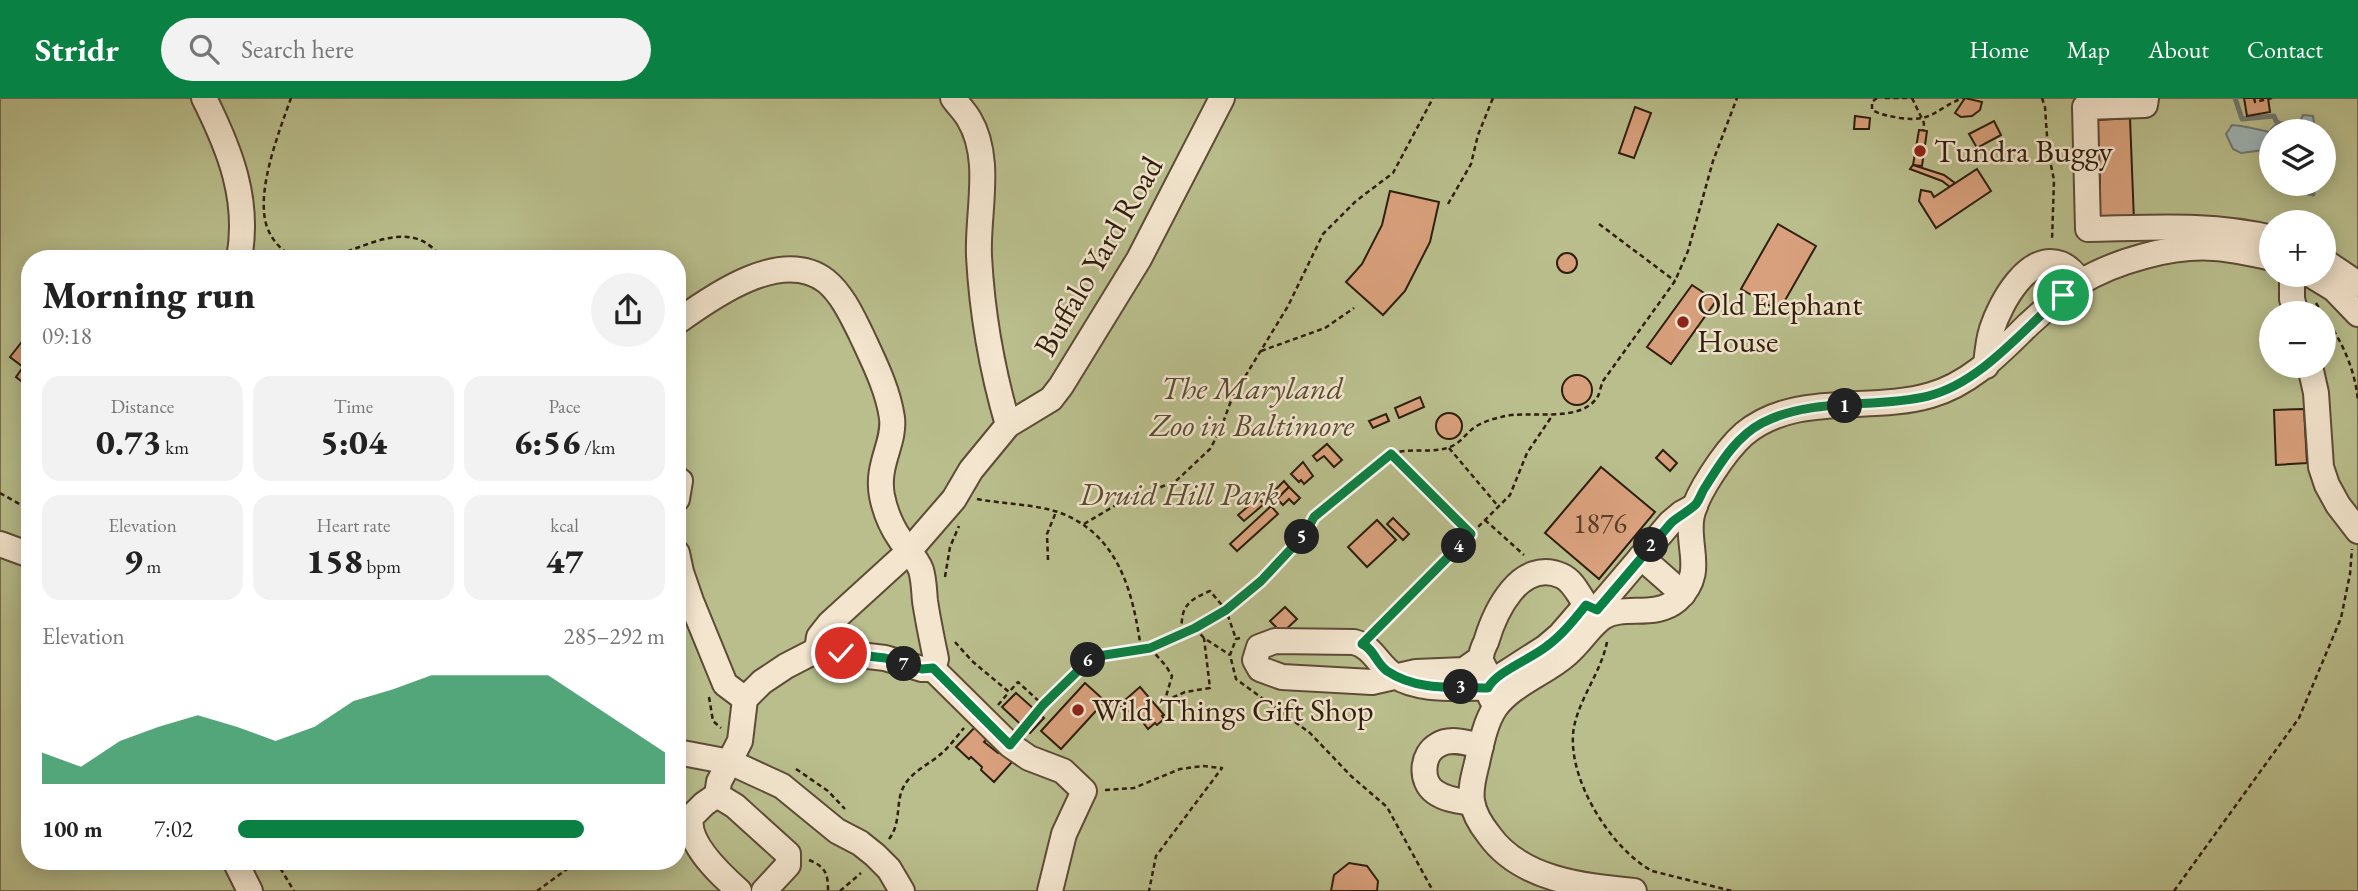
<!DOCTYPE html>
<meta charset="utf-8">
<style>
:root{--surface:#fff;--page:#f2f2f2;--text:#222;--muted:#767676;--accent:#0b8043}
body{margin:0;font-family:"EB Garamond",serif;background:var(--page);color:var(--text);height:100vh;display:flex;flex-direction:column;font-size:26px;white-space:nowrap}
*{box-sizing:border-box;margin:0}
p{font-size:23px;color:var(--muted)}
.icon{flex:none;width:38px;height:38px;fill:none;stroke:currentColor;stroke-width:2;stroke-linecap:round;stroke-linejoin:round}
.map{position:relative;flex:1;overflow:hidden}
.drawer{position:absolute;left:21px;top:152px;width:665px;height:620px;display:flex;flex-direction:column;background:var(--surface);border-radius:28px;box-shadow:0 4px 18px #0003}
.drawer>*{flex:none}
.tools{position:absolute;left:2259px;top:21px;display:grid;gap:14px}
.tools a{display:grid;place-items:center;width:77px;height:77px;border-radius:50%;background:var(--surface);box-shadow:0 4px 18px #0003;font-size:35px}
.pin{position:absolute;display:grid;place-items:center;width:60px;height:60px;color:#fff;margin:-30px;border:4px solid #fff;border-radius:50%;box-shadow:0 2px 7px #0007}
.km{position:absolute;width:35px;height:35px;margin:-18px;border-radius:50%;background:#222;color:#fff;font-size:19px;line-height:35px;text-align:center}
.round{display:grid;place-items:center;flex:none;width:74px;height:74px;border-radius:37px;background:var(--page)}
.summary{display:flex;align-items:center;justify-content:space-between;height:119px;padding:0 21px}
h1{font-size:38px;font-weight:800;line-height:52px}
.figures{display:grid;grid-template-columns:repeat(3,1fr);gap:10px;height:119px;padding:7px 21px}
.figures div{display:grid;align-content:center;border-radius:18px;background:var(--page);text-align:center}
.figures b{font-size:35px;font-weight:800}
.figures small{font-size:19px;font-weight:400}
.figures p{font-size:19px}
.chart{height:196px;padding:14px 21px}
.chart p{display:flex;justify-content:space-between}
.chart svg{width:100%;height:126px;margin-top:7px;fill:var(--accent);opacity:.7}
ul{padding:0 21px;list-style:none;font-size:23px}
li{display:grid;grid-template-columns:112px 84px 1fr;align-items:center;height:52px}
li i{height:18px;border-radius:9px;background:var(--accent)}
header{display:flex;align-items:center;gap:42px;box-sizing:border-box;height:98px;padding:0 35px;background:var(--accent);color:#fff}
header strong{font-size:33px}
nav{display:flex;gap:38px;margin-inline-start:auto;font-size:24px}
.search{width:490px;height:63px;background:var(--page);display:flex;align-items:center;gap:18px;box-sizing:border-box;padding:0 24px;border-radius:38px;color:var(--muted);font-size:26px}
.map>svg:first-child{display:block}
.green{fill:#b9be8c;stroke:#746e4c;stroke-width:2;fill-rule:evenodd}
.water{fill:#9eb7b8;stroke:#717a74;stroke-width:2}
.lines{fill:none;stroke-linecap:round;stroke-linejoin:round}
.stream{stroke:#717a74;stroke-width:5}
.building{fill:#d8a07c;stroke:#2e1e0d;stroke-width:2}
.minor-casing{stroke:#5e4c37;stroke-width:28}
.path{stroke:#2e1e0d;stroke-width:2.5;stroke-dasharray:5 3.5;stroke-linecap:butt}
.minor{stroke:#f3e5ce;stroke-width:24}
.path-bridge{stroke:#2e1e0d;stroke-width:2.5;stroke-dasharray:5 3.5;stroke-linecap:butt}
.route-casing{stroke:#fff;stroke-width:14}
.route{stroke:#0b8043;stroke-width:9}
.poi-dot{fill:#8f2418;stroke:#f3e5ce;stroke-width:2.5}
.labels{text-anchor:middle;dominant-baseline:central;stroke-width:5;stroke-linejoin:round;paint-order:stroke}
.number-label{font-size:28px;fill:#583e29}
.poi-label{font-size:32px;fill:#2e1e0d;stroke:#f3e5ce;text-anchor:start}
.street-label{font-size:32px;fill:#2e1e0d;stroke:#f3e5ce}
.park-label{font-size:32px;font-style:italic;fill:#584e33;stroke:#f3e5ce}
</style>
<header>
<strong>Stridr</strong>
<div class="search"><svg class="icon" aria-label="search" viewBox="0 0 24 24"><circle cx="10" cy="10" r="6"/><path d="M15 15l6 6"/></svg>Search here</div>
<nav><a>Home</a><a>Map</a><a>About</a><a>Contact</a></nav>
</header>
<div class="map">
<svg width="2358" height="793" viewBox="0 0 2358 793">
<rect width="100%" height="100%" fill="#edd7b4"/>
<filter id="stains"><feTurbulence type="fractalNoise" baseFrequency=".00286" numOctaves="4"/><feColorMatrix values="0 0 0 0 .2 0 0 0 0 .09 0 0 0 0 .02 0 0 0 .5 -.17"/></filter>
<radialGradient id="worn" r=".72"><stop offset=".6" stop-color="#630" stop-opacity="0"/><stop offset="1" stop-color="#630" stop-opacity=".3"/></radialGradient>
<path class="green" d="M0 0H2358V793H0ZM2272 33H2324V86H2272ZM2272 124H2324V177H2272ZM30 161H677V763H30ZM2272 215H2324V268H2272Z"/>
<path class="water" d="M2303 17 2313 18 2314 25 2310 29 2312 33H2272L2271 51 2241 55 2233 51 2226 36 2232 27C2245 28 2257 31 2269 34 2282 17 2284 28 2300 24Z"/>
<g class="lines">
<g class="stream">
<path d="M2235 0 2242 21 2274 18 2276 23 2288 33"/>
<path d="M2299 86 2305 94 2313 96"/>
</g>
</g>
<g class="building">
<path d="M1965 0 1982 4 1980 12 1972 18 1961 19 1955 15Z"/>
<path d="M2244 0H2268L2270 14 2247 18Z"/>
<path d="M1635 9 1651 15 1634 60 1619 55Z"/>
<path d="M1855 18 1870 20 1869 31H1854Z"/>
<path d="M2130 20 2134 123 2096 124 2094 85H2100L2097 22Z"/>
<path d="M1994 23 2001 37 1977 50 1969 36Z"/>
<path d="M1919 32 1927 33 1922 68 1913 67Z"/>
<path d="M1913 67 1944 77 1955 85 1950 89 1942 83 1910 71Z"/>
<path d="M1977 71 1991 93 1936 130 1919 103 1921 92 1931 94 1934 99Z"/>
<path d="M1390 93 1439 104 1430 144 1405 193 1383 217 1346 184 1362 166 1382 127Z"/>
<path d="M1778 126 1816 148 1779 213 1741 191Z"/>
<circle cx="1567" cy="165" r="10"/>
<path d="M1692 187 1716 203 1671 266 1647 249Z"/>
<path d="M28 236 30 237V290L16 279 23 269 10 259Z"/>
<circle cx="1577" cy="292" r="15"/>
<path d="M1420 299 1424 309 1399 320 1395 310Z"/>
<path d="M2304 311 2307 365 2276 367 2274 312Z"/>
<circle cx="1449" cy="328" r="13"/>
<path d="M1386 316 1389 323 1373 330 1369 323Z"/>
<path d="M1327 346 1342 362 1334 369 1324 358 1317 363 1313 358Z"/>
<path d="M1663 352 1677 365 1670 373 1656 360Z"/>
<path d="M1303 364 1313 378 1304 386 1301 382 1299 384 1291 376Z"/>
<path d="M1601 369 1655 414 1599 481 1545 435Z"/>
<path d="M1284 383 1289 389 1277 401 1272 395Z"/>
<path d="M1289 389 1300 400 1294 406 1289 401 1283 407 1277 401Z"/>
<path d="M1258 400 1264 406 1244 423 1238 417Z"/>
<path d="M1271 408 1278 416 1237 453 1230 446Z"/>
<path d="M1393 420 1409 436 1403 442 1387 426Z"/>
<path d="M1377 422 1396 442 1367 469 1348 449Z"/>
<path d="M1285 509 1297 521 1282 535 1270 523Z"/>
<path d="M1085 585 1105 603 1061 651 1041 633Z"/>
<path d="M1140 589 1164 617 1162 618 1164 621 1157 627 1155 625 1148 631 1132 610 1126 615 1121 609 1127 604 1125 602Z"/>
<path d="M1016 595 1044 620 1030 635 1002 609Z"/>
<path d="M975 629 988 640 984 644 998 655 1000 653 1012 664 994 684 981 672 982 669 971 659 969 661 956 649Z"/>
<path d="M1349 765 1367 768 1378 783 1377 793H1331L1334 777Z"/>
</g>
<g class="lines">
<g class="minor-casing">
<g id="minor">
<path d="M204 0C230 52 250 102 239 161"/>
<path d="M953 0C958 7 965 14 969 21 993 61 977 115 979 158 982 216 992 272 1008 327"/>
<path d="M2146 0 2145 7 2085 9 2088 131C2149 130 2211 125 2272 140"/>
<path d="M2324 163 2358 186"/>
<path d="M2292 177V201L2296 215"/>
<path d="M2311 177 2334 191 2358 216"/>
<path d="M677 224C713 198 782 149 826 183 842 196 852 218 861 236 873 262 888 291 892 320 895 346 876 366 882 398 885 413 891 428 900 441 907 451 917 461 921 472 924 482 924 493 925 503 928 523 932 542 936 561L933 571"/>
<path d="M1986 268C1987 256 1988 243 1992 231 2000 206 2028 153 2061 166 2069 169 2075 177 2081 184"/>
<path d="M2310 268 2316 295 2321 369 2327 387 2338 407 2358 433"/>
<path d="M677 381 680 383 677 401"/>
<path d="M0 446 30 457"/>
<path d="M677 455 681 474 691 503 725 586 745 601"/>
<path d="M1641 459 1683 496"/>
<path d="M1596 512 1670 425 1682 415 1695 408"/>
<path d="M817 552 819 539 830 525 909 453 954 401 971 372 1008 327 1051 301 1061 288 1139 161 1222 0"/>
<path d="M1481 560 1464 572 1416 574 1372 584 1282 579 1260 571 1255 562 1259 549 1275 543 1354 544C1374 549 1378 568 1395 578 1421 594 1458 589 1487 590"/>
<path d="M1487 575C1485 571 1481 564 1481 560 1481 555 1484 548 1486 544 1495 514 1520 459 1562 478 1573 483 1579 497 1586 507"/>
<path d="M1491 600 1487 590 1490 585 1546 549 1560 537 1586 507 1599 513"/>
<path d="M677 654 730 664 782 688 837 733 860 745 875 757 889 771 902 793"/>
<path d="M717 697 735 708 788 756V767L764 793"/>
<path d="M1472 705C1460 703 1446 702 1435 694 1420 684 1421 656 1438 647 1450 639 1468 645 1481 648"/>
<path d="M235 763 250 793"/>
<path d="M739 793C721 777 686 745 691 719L704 706 717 697 719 684 740 643 745 601 762 584 786 568 817 552 885 560 922 571H933L1010 647 1029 660 1063 673 1084 693 1064 736 1050 793"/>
<path d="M1634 793C1583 788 1521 782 1489 737 1481 727 1474 716 1472 703 1470 690 1474 677 1477 665 1481 647 1485 625 1495 610 1512 586 1546 575 1567 556 1580 545 1590 528 1603 519 1624 506 1655 521 1677 502 1705 476 1688 453 1691 423 1693 399 1726 352 1744 336 1795 293 1871 315 1931 297 1972 285 1999 255 2029 226 2045 212 2061 196 2079 185 2115 163 2172 147 2214 150 2234 151 2253 156 2272 160"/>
</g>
</g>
<g class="path">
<path d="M291 0C279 34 255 94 267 129 273 145 283 153 296 161"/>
<path d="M1877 0 1872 4V12C1881 17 1890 18 1900 20 1933 25 1936 10 1963 0"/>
<path d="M1885 0H1912"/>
<path d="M2042 0 2045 9 2048 53 2054 82 2052 143"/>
<path d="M2254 0 2255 4 2272 0"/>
<path d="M1448 106 1471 66 1478 37 1493 0"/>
<path d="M1599 126 1675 183"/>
<path d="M323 161C362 153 411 115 442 161"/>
<path d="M2316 205 2322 215"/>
<path d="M2324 218C2342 243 2355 271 2358 303"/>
<path d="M1261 253 1325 230 1354 210"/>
<path d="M1449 350 1498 408"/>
<path d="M1391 356 1470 436"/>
<path d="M0 395 30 412"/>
<path d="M977 401C1003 406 1033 406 1058 414 1119 436 1133 494 1141 551L1092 559 1023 631"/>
<path d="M1485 422 1524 457"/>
<path d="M1084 426 1116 407 1176 383 1210 351 1220 333 1232 300 1288 208 1323 136 1356 103 1393 75 1433 0"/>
<path d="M1048 462 1047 436 1056 414"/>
<path d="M945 479 950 449 959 428"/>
<path d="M1195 530 1204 540 1230 557"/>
<path d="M1376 531 1510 397 1527 355 1550 321V316"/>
<path d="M1182 534C1180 509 1188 502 1210 493L1226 512 1236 541"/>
<path d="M1240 540 1236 541 1230 557 1236 581 1310 635 1351 678 1387 709 1433 793"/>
<path d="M955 544 972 563 1009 594 1018 584 1043 607"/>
<path d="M1607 544C1601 574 1580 599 1574 629 1565 678 1610 750 1652 773L1732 793"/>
<path d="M1150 550 1166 568 1172 578 1165 602"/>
<path d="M1141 551 1150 550 1195 530 1226 512 1261 483 1305 436 1314 419 1391 356C1411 349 1432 356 1450 349 1461 345 1466 335 1475 329 1483 324 1492 321 1501 319 1528 311 1581 327 1598 298 1600 294 1601 287 1603 283L1675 183 1688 153 1713 63 1737 0"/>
<path d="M709 599 713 623 721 630"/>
<path d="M1165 603 1185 594 1210 590 1204 540"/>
<path d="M998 607 1009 594"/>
<path d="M796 671 828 693 845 711"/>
<path d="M1105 692 1134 690 1180 671 1203 668 1222 670 1156 758 1149 793"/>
<path d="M889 741C902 724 895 703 904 688 912 673 930 666 942 655 950 648 957 638 964 630"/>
<path d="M809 762C826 769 828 776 828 793"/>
<path d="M276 763 294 793"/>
<path d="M537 793 578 763"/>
<path d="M840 793 861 775"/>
<path d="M2174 793 2299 620 2341 520 2350 476 2352 451"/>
</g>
<use href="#minor" class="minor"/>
<path class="path-bridge" d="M1912 0 1924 25 1923 33"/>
</g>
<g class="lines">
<g class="route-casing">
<path id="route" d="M841 555 885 560 922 571 933 570 1010 647 1043 607 1092 559 1150 550 1195 530 1226 512 1261 483 1305 436 1314 419 1391 356 1471 436 1362 546C1374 551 1376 565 1387 573 1417 593 1453 589 1488 590 1496 574 1531 561 1547 548 1562 537 1574 522 1586 507L1597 512 1671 425C1677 419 1691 412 1696 406 1700 401 1702 393 1706 388 1721 364 1737 338 1762 325 1812 299 1874 311 1928 298 1981 285 2023 231 2063 197"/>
</g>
<use href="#route" class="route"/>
</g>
<g class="poi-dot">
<circle cx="1920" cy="53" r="7"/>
<circle cx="1683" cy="224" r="7"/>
<circle cx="1078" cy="612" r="7"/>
</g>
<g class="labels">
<g class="number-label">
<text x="1600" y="425">1876</text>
</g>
<g class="poi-label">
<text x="1934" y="53">Tundra Buggy</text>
<text x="1697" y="206">Old Elephant<tspan x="1697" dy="37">House</tspan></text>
<text x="1092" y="612">Wild Things Gift Shop</text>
</g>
<g class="street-label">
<text transform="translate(1098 158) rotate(-60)">Buffalo Yard Road</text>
</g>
<g class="park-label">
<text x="1252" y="290">The Maryland<tspan x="1252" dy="37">Zoo in Baltimore</tspan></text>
<text x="1179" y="396">Druid Hill Park</text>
</g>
</g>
<rect width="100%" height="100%" filter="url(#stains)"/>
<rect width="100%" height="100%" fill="url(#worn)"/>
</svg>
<div class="tools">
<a><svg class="icon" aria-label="layers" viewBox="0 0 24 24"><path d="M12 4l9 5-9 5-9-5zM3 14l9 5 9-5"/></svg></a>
<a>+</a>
<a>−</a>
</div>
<div class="pin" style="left:2063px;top:197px;background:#1e9e55"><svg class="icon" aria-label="arrive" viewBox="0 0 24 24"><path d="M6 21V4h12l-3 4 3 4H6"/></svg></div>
<div class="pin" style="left:841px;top:555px;background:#d93025"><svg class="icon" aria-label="check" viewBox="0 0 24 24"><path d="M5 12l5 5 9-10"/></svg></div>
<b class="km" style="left:1845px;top:308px">1</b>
<b class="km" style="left:1651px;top:447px">2</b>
<b class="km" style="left:1461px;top:589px">3</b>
<b class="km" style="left:1459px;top:448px">4</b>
<b class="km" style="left:1302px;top:439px">5</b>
<b class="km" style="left:1088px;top:562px">6</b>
<b class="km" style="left:904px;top:566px">7</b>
<section class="drawer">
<div class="summary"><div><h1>Morning run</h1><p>09:18</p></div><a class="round"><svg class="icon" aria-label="share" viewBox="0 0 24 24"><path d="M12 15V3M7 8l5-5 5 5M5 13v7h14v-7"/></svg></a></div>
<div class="figures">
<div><p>Distance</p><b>0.73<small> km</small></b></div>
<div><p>Time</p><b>5:04</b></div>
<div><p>Pace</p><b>6:56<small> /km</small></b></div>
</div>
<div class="figures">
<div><p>Elevation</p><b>9<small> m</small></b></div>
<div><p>Heart rate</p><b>158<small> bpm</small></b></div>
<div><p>kcal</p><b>47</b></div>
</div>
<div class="chart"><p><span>Elevation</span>285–292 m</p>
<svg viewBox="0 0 160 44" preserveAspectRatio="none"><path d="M0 44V33L10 38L20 29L30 24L40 20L50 24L60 29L70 24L80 15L90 11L100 6L110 6L120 6L130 6L140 15L150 24L160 33V44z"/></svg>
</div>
<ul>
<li><b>100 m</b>7:02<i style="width:81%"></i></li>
</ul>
</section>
</div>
